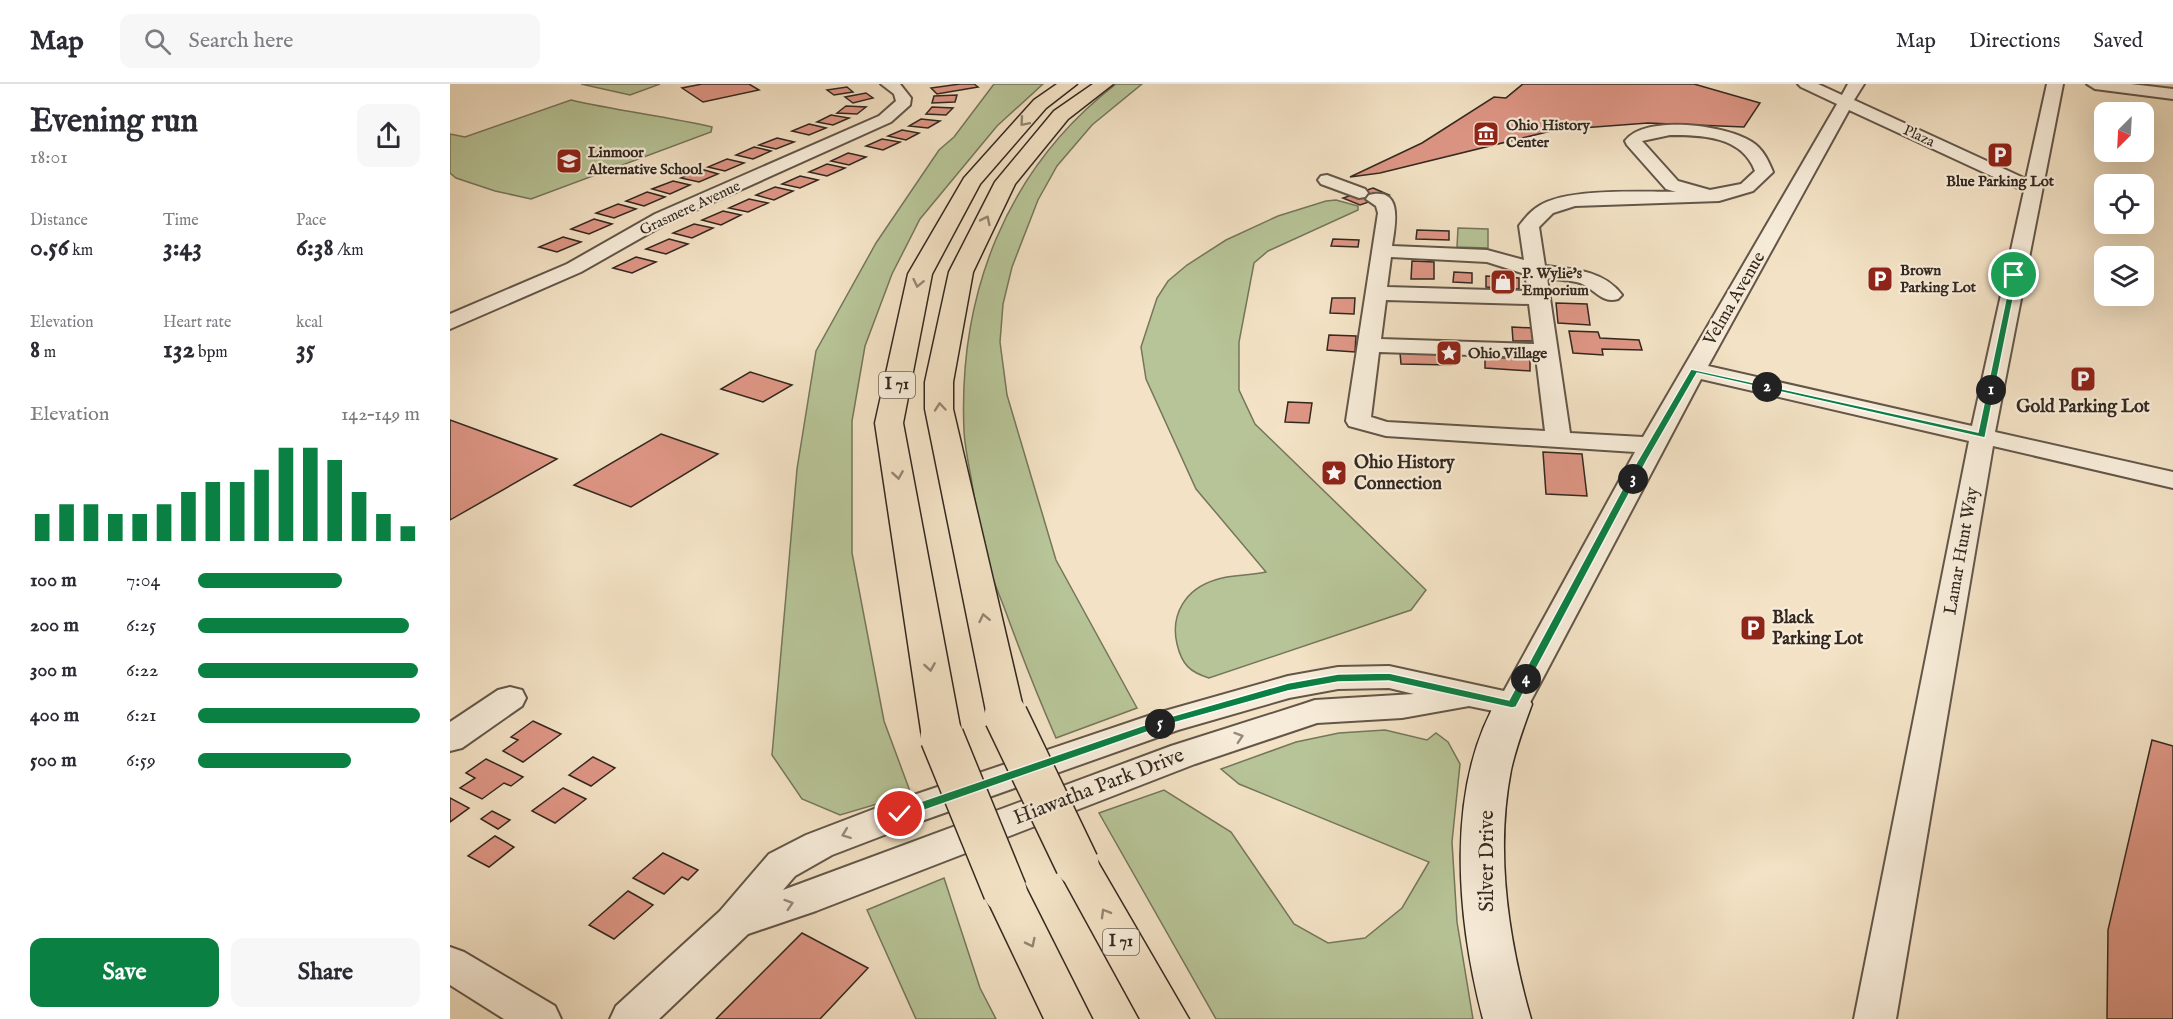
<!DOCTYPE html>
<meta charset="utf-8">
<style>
:root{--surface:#fff;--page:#f7f7f7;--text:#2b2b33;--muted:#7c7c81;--line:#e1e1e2;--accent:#0b8043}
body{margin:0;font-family:"IM FELL English",serif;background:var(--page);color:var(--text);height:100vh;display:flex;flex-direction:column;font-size:22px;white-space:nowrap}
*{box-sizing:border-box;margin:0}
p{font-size:20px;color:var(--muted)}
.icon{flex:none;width:33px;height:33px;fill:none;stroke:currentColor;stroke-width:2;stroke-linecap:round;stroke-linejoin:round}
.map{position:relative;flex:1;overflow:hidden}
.drawer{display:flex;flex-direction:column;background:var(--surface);width:450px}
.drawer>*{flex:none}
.needle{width:39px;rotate:204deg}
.buttons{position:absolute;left:1644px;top:18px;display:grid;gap:12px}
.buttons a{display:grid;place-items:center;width:60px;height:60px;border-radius:12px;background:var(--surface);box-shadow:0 6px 24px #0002;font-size:30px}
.pin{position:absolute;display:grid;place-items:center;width:51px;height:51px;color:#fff;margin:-26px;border:3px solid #fff;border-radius:50%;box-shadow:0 2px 6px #0007}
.km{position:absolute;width:30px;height:30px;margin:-15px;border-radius:50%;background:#222;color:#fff;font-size:16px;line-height:30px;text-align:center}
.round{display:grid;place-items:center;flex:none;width:63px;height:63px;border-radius:12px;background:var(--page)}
.overview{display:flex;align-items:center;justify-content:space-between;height:102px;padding:0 30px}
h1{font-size:33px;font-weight:700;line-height:45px}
.stats{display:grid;grid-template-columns:repeat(3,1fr);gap:9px;height:102px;padding:6px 30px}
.stats div{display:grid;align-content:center}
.stats b{font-size:26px;font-weight:700}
.stats small{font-size:16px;font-weight:400}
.stats p{font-size:16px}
.chart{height:168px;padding:12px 30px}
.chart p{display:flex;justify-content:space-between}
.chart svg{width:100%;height:108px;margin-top:6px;stroke:var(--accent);stroke-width:6}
.action{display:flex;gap:12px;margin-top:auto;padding:12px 30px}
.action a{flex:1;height:69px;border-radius:12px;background:var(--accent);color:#fff;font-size:24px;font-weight:700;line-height:69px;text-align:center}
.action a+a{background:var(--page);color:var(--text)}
ul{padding:0 30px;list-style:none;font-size:20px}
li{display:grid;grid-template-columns:96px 72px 1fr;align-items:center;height:45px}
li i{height:15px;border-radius:8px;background:var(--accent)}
header{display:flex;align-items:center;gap:36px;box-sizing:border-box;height:84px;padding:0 30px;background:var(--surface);border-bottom:2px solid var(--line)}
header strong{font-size:28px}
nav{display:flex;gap:33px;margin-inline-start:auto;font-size:21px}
.search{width:420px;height:54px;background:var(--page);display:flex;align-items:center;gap:15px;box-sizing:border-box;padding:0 21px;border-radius:12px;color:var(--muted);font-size:22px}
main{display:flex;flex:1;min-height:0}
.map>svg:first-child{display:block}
.green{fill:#b7c497;stroke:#75765c;stroke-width:1.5}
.building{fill:#de9685;stroke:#332820;stroke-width:1.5}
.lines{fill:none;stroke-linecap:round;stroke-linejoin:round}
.street-casing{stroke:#635649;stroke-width:4}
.secondary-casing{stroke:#332820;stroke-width:3}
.highway-casing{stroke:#332820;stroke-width:3}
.street{fill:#f7ecd9;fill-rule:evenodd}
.secondary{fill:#f7ecd9;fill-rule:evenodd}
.highway{fill:#f3e2c5;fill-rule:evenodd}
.highway-bridge-casing{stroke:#332820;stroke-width:46;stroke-linecap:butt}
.highway-bridge{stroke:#f3e2c5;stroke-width:43}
.oneway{stroke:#938572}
.oneway2{stroke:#958a7c}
.route{fill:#0b8043;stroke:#fff;stroke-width:1.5}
.labels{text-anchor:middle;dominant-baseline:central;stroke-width:4.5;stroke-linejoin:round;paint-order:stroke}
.far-poi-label{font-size:15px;font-weight:bold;fill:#332820;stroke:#f7ecd9;text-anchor:start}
.far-street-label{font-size:15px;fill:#332820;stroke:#f7ecd9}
.shield{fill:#f7ecd9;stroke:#6e6358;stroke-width:1.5}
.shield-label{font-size:16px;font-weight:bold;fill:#332820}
.street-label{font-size:18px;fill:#332820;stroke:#f7ecd9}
.poi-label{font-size:18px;font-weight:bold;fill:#332820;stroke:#f7ecd9;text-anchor:start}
.near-street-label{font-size:21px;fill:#332820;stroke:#f7ecd9}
</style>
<header>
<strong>Map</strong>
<div class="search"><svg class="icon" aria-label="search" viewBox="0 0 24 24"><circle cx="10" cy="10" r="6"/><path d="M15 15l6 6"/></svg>Search here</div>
<nav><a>Map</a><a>Directions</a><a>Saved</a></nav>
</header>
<main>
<section class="drawer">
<div class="overview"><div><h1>Evening run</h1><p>18:01</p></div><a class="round"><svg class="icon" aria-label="share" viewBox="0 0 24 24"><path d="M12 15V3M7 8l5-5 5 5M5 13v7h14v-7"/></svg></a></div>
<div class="stats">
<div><p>Distance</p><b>0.56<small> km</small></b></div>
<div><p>Time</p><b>3:43</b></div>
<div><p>Pace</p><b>6:38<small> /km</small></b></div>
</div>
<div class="stats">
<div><p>Elevation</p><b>8<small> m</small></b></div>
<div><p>Heart rate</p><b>132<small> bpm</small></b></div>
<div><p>kcal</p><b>35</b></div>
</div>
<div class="chart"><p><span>Elevation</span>142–149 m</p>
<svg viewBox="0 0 160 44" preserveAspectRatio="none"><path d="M5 44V33M15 44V29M25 44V29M35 44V33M45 44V33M55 44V29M65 44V24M75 44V20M85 44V20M95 44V15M105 44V6M115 44V6M125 44V11M135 44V24M145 44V33M155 44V38"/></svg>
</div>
<ul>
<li><b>100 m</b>7:04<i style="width:65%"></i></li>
<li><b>200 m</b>6:25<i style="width:95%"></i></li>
<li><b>300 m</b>6:22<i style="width:99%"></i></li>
<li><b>400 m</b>6:21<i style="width:100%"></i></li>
<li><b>500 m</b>6:59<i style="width:69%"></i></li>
</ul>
<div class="action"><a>Save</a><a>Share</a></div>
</section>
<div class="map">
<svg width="1723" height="935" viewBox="0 0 1723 935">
<rect width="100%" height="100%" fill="#f3e2c5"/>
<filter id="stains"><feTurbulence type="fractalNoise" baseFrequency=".00333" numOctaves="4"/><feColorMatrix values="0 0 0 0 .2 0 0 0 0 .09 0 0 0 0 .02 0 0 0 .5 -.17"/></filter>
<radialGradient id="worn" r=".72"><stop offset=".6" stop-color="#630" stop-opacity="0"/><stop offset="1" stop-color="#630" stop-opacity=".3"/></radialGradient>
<g class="green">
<path d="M131 0H210L180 11Z"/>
<path d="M544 0H593L547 42 470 135 442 190 415 262 402 337V469L434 637 461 710 390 731 352 715 322 671 347 385 366 267 426 159 489 66 504 53Z"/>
<path d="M666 0H692L642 41 607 82 588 116 562 183 553 220 550 258 557 311 606 476 687 624 606 654C587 611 570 567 554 523 547 505 539 487 534 468 528 448 527 426 523 405 520 386 515 366 514 347 508 210 556 85 666 0Z"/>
<path d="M121 16C168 27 215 32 262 43L261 48 81 115 45 107 6 94 0 89V50L15 53Z"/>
<path d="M886 116 908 122V126L818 167 804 179 789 258V306L805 340 976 506 961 526 759 594C740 588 732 581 727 560 720 530 736 505 765 496 781 490 800 492 816 488L746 405 696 295 691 263 707 214 718 197 737 181 776 156 828 132 876 117Z"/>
<path d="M1008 144 1038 145V164L1007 163Z"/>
<path d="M935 646 977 656 986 649 998 658 1010 680 1002 758 1007 838 1023 935H766L649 729 714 706 781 748 844 840 878 859 915 854 952 824 979 778 789 700 771 685 846 658 889 649Z"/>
<path d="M494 794 530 904 546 935H466L417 826Z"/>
</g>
<g class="building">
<path d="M252 0H299L309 6 253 18 232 4Z"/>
<path d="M510 0H524L528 3 487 10 481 4Z"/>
<path d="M1073 0H1204L1173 32 1056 14Z"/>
<path d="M1073 0H1244L1310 19 1294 43 1198 39 1105 46 930 89 900 93 972 59 1044 13 1056 14Z"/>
<path d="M397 3 403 8 384 11 377 6Z"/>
<path d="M416 9 423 14 403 19 395 13Z"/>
<path d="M507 11 505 18 482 19 484 12Z"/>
<path d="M396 22 416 23 407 30 387 29Z"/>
<path d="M482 23 503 24 496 31 476 30Z"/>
<path d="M381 31 399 34 383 41 367 38Z"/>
<path d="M471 35 490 37 478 44 459 42Z"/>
<path d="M359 40 376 44 359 51 342 47Z"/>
<path d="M452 46 469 49 456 56 438 52Z"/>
<path d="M327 54 344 58 326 65 309 61Z"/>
<path d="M432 55 450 58 433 66 416 62Z"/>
<path d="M304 63 321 67 303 75 286 71Z"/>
<path d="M398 69 416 73 399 81 381 77Z"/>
<path d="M277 75 294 79 275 87 258 83Z"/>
<path d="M377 80 395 84 377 92 359 88Z"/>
<path d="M251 85 268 90 249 98 231 94Z"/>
<path d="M350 92 368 96 350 104 332 100Z"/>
<path d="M223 97 240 101 220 110 202 105Z"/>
<path d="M325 103 343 107 324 116 306 111Z"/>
<path d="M923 104 939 111 910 121 893 114Z"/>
<path d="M197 108 215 113 194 122 176 117Z"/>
<path d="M299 115 318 119 298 128 279 124Z"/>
<path d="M168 120 186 125 164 134 146 129Z"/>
<path d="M273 127 291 131 271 141 252 136Z"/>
<path d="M144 135 162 140 139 150 121 145Z"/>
<path d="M244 140 263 144 242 154 223 149Z"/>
<path d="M967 146 999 147V156L966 155Z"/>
<path d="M113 153 131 158 107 168 89 163Z"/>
<path d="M219 155 238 160 216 170 196 165Z"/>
<path d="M883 155 909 156 908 163 881 162Z"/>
<path d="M186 173 206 178 182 189 163 184Z"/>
<path d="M962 177 984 178V195H961Z"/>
<path d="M1004 188 1022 189V199L1003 198Z"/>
<path d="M1036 192 1069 194V205L1036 203Z"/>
<path d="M882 214H905L904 230 880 229Z"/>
<path d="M1106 219 1137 220 1140 241 1108 239Z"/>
<path d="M1062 243 1082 244 1084 257H1063Z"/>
<path d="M1119 247 1148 248 1150 254 1189 256 1192 266 1152 265 1153 271 1123 269Z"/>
<path d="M879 251 906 252 905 268 877 266Z"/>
<path d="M950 269 1000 271 1001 281 951 280Z"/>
<path d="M1035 273 1080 275V287L1035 284Z"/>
<path d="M300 288 342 301 313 318 271 305Z"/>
<path d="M838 318 862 319 859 339 835 338Z"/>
<path d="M0 336 107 375 0 436Z"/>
<path d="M211 350 268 370 181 423 124 401Z"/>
<path d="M1093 368 1132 370 1137 412 1096 410Z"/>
<path d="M83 637 111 650 73 678 53 667 68 656 61 653Z"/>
<path d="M1702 656 1723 662V935H1657L1658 846Z"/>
<path d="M143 673 165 684 141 702 119 691Z"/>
<path d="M36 675 73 693 61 702 54 699 32 715 10 704 25 694 16 689Z"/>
<path d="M113 704 136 715 105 739 82 727Z"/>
<path d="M0 714 19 724 0 738Z"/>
<path d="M42 727 60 736 48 745 31 735Z"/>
<path d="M45 752 64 763 39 783 18 772Z"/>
<path d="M213 769 248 786 238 796 232 793 214 810 183 794Z"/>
<path d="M178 807 203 821 164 855 139 841Z"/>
<path d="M352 849 418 884 370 935H266Z"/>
</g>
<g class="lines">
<g class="street-casing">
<g id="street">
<path d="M431 0H450L461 14 460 21 441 38 219 138 131 188 0 245V230L117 180 205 130 429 32 446 17 444 10Z"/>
<path d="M1348 0H1368L1392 11 1398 0H1414L1404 16 1576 95 1597 0H1613L1545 348 1723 388V404L1543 362 1446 935H1404L1519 357 1251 295 1075 628 1063 631 1019 622 952 634 867 639 745 680 366 827 298 850 209 935H160L166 922 270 827 319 770 356 751 437 720 704 630 838 592 888 583 939 582 1054 607 1185 368 936 352 899 342 896 337 928 129 926 122 916 115 919 111C954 102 945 142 942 162L1037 166 1074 176 1069 142C1074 135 1082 126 1089 122 1116 104 1193 108 1226 108L1216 105 1177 61 1175 57C1194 30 1277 41 1302 58 1313 65 1318 76 1323 88L1303 107 1269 117 1125 122 1103 129 1089 143 1095 182C1122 185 1154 186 1172 211L1168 215C1152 220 1145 205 1130 199 1120 196 1108 196 1097 194L1120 349 1193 353 1387 20 1351 3ZM1399 26 1574 107 1522 342 1258 282ZM1220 51C1252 51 1292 52 1305 87L1291 100 1260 106 1228 97 1192 57ZM941 173 1037 178 1075 190 1078 207 937 203ZM936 216 1079 220 1084 260 931 255ZM929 268 1086 273 1095 347 937 338 921 333ZM939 604 964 610 865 616 853 620 721 662 333 806 345 792 382 771 463 740 728 646 839 614 888 605Z"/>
<path d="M1637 0H1681L1723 5V15L1645 5Z"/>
<path d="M877 91 915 105 918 109 915 113 909 114 871 100 868 96 871 92Z"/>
<path d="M60 603 72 606 76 614 72 622 12 664 0 667V638L48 606Z"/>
<path d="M0 863 14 868 105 922 111 935H54L0 901Z"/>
</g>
</g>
<g class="secondary-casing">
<path id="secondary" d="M1063 607 1076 611 1082 620C1074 642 1066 663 1061 686 1045 768 1058 855 1081 935H1033C1007 835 994 703 1050 611Z"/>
</g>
<g class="highway-casing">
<g id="highway">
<path d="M607 0H627L596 24 530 100 482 190 453 339 512 653 506 663 492 667 478 663 472 653 425 339 458 190 514 94 584 16Z"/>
<path d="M643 0H663L618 35 565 100 523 188 503 298V325L575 632 570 642 556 646 542 642 537 632 475 325V298L499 188 545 98 604 27Z"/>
<path d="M627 763 642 768 739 935H690L605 780 612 768Z"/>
<path d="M555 789 571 794 642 935H594L533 807 539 794Z"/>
</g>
</g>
<use href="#street" class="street"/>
<use href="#secondary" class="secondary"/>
<use href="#highway" class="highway"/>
<g class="highway-bridge-casing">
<g id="highway-bridge">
<path d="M556 632 627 780"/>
<path d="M492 653 555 807"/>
</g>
</g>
<use href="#highway-bridge" class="highway-bridge"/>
</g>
<defs><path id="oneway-chevron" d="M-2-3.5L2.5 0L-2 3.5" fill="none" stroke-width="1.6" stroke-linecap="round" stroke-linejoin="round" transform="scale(1.5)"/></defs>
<g class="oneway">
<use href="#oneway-chevron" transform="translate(574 38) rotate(131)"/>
<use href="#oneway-chevron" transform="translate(536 136) rotate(-64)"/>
<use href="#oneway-chevron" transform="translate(468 199) rotate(102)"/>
<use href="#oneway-chevron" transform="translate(490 323) rotate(-95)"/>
<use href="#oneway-chevron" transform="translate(448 391) rotate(81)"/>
<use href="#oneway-chevron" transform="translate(534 534) rotate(-102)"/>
<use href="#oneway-chevron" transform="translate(480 583) rotate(81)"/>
<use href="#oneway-chevron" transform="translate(655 829) rotate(-120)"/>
<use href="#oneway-chevron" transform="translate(581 859) rotate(64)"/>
</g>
<g class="oneway2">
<use href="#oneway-chevron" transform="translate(789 653) rotate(-18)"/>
<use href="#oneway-chevron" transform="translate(396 750) rotate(159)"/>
<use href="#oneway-chevron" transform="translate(339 820) rotate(-18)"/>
</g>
<path class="route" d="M1564 189 1568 191 1535 354 1247 289 1197 376 1066 623 1062 624 939 597 888 598 838 607 720 640 455 733H446L444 730 446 726 712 635 838 599 888 590 939 589 1059 616 1188 376 1241 285 1528 348 1561 191Z"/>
<defs>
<g id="museum-square" transform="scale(1.35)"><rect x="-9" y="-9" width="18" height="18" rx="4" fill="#8f2418" stroke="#f7ecd9"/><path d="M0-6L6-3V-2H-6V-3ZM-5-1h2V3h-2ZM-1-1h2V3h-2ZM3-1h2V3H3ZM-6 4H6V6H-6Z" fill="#fff"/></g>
<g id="parking-square" transform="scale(1.35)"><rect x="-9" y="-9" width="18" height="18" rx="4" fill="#8f2418" stroke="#f7ecd9"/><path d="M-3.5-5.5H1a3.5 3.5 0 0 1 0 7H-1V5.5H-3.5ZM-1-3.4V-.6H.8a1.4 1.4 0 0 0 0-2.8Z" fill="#fff"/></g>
<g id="school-square" transform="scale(1.35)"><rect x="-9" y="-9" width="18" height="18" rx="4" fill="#8f2418" stroke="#f7ecd9"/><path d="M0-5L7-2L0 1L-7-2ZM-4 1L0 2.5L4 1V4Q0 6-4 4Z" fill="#fff"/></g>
<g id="shop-square" transform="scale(1.35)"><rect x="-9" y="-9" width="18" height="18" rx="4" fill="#8f2418" stroke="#f7ecd9"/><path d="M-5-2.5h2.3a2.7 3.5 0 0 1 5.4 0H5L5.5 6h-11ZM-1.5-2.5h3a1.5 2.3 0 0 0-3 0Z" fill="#fff"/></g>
<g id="sight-square" transform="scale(1.35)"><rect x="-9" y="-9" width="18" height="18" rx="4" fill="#8f2418" stroke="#f7ecd9"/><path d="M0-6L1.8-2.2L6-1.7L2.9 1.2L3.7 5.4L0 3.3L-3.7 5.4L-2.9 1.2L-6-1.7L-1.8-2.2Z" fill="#fff"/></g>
</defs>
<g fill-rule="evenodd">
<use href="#museum-square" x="1036" y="50"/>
<use href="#parking-square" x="1550" y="71"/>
<use href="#school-square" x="119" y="77"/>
<use href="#parking-square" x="1430" y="195"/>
<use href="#shop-square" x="1053" y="198"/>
<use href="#sight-square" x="999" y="269"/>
<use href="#parking-square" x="1633" y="295"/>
<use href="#sight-square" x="884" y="389"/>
<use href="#parking-square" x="1303" y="544"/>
</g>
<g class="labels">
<g class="far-poi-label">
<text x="1056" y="41">Ohio History<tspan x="1056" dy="17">Center</tspan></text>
<text x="138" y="68">Linmoor<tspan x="138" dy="17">Alternative School</tspan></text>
<text x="1550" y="97" text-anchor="middle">Blue Parking Lot</text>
<text x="1450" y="186">Brown<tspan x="1450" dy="17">Parking Lot</tspan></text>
<text x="1072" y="189">P. Wylie's<tspan x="1072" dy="17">Emporium</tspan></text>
<text x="1018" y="269">Ohio Village</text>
</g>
<g class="far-street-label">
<text transform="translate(1469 52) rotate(25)">Plaza</text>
<text transform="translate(240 124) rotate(-25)">Grasmere Avenue</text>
</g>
<g class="shield">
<rect x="429" y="288" width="36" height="26" rx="4.5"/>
<rect x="653" y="845" width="36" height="26" rx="4.5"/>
</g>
<g class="shield-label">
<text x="447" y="301">I 71</text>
<text x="671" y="858">I 71</text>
</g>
<g class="street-label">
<text transform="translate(1285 215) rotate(-60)">Velma Avenue</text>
<text transform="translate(1512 467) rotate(-80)">Lamar Hunt Way</text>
</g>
<g class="poi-label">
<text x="1633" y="323" text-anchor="middle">Gold Parking Lot</text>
<text x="904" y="379">Ohio History<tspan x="904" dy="21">Connection</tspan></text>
<text x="1322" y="534">Black<tspan x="1322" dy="21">Parking Lot</tspan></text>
</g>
<g class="near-street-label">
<text transform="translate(649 703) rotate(-21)">Hiawatha Park Drive</text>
<text transform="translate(1037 777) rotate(-90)">Silver Drive</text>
</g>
</g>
<rect width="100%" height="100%" filter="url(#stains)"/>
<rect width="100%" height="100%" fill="url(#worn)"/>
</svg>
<div class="buttons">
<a><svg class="needle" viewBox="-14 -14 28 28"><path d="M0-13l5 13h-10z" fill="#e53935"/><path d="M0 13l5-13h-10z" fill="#7c7c81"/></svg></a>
<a><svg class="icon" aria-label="locate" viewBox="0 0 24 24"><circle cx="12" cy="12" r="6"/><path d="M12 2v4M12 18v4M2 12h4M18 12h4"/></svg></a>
<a><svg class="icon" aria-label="layers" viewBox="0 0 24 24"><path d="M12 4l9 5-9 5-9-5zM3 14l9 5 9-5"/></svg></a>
</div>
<div class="pin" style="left:1564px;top:191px;background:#1e9e55"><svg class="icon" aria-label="arrive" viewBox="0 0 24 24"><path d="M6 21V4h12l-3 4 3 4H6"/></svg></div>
<div class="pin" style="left:450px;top:730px;background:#d93025"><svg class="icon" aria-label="check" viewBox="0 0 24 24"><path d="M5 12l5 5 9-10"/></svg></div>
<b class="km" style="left:1541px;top:306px">1</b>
<b class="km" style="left:1317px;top:303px">2</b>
<b class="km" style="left:1183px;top:395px">3</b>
<b class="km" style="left:1076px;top:595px">4</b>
<b class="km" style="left:710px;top:640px">5</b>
</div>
</main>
